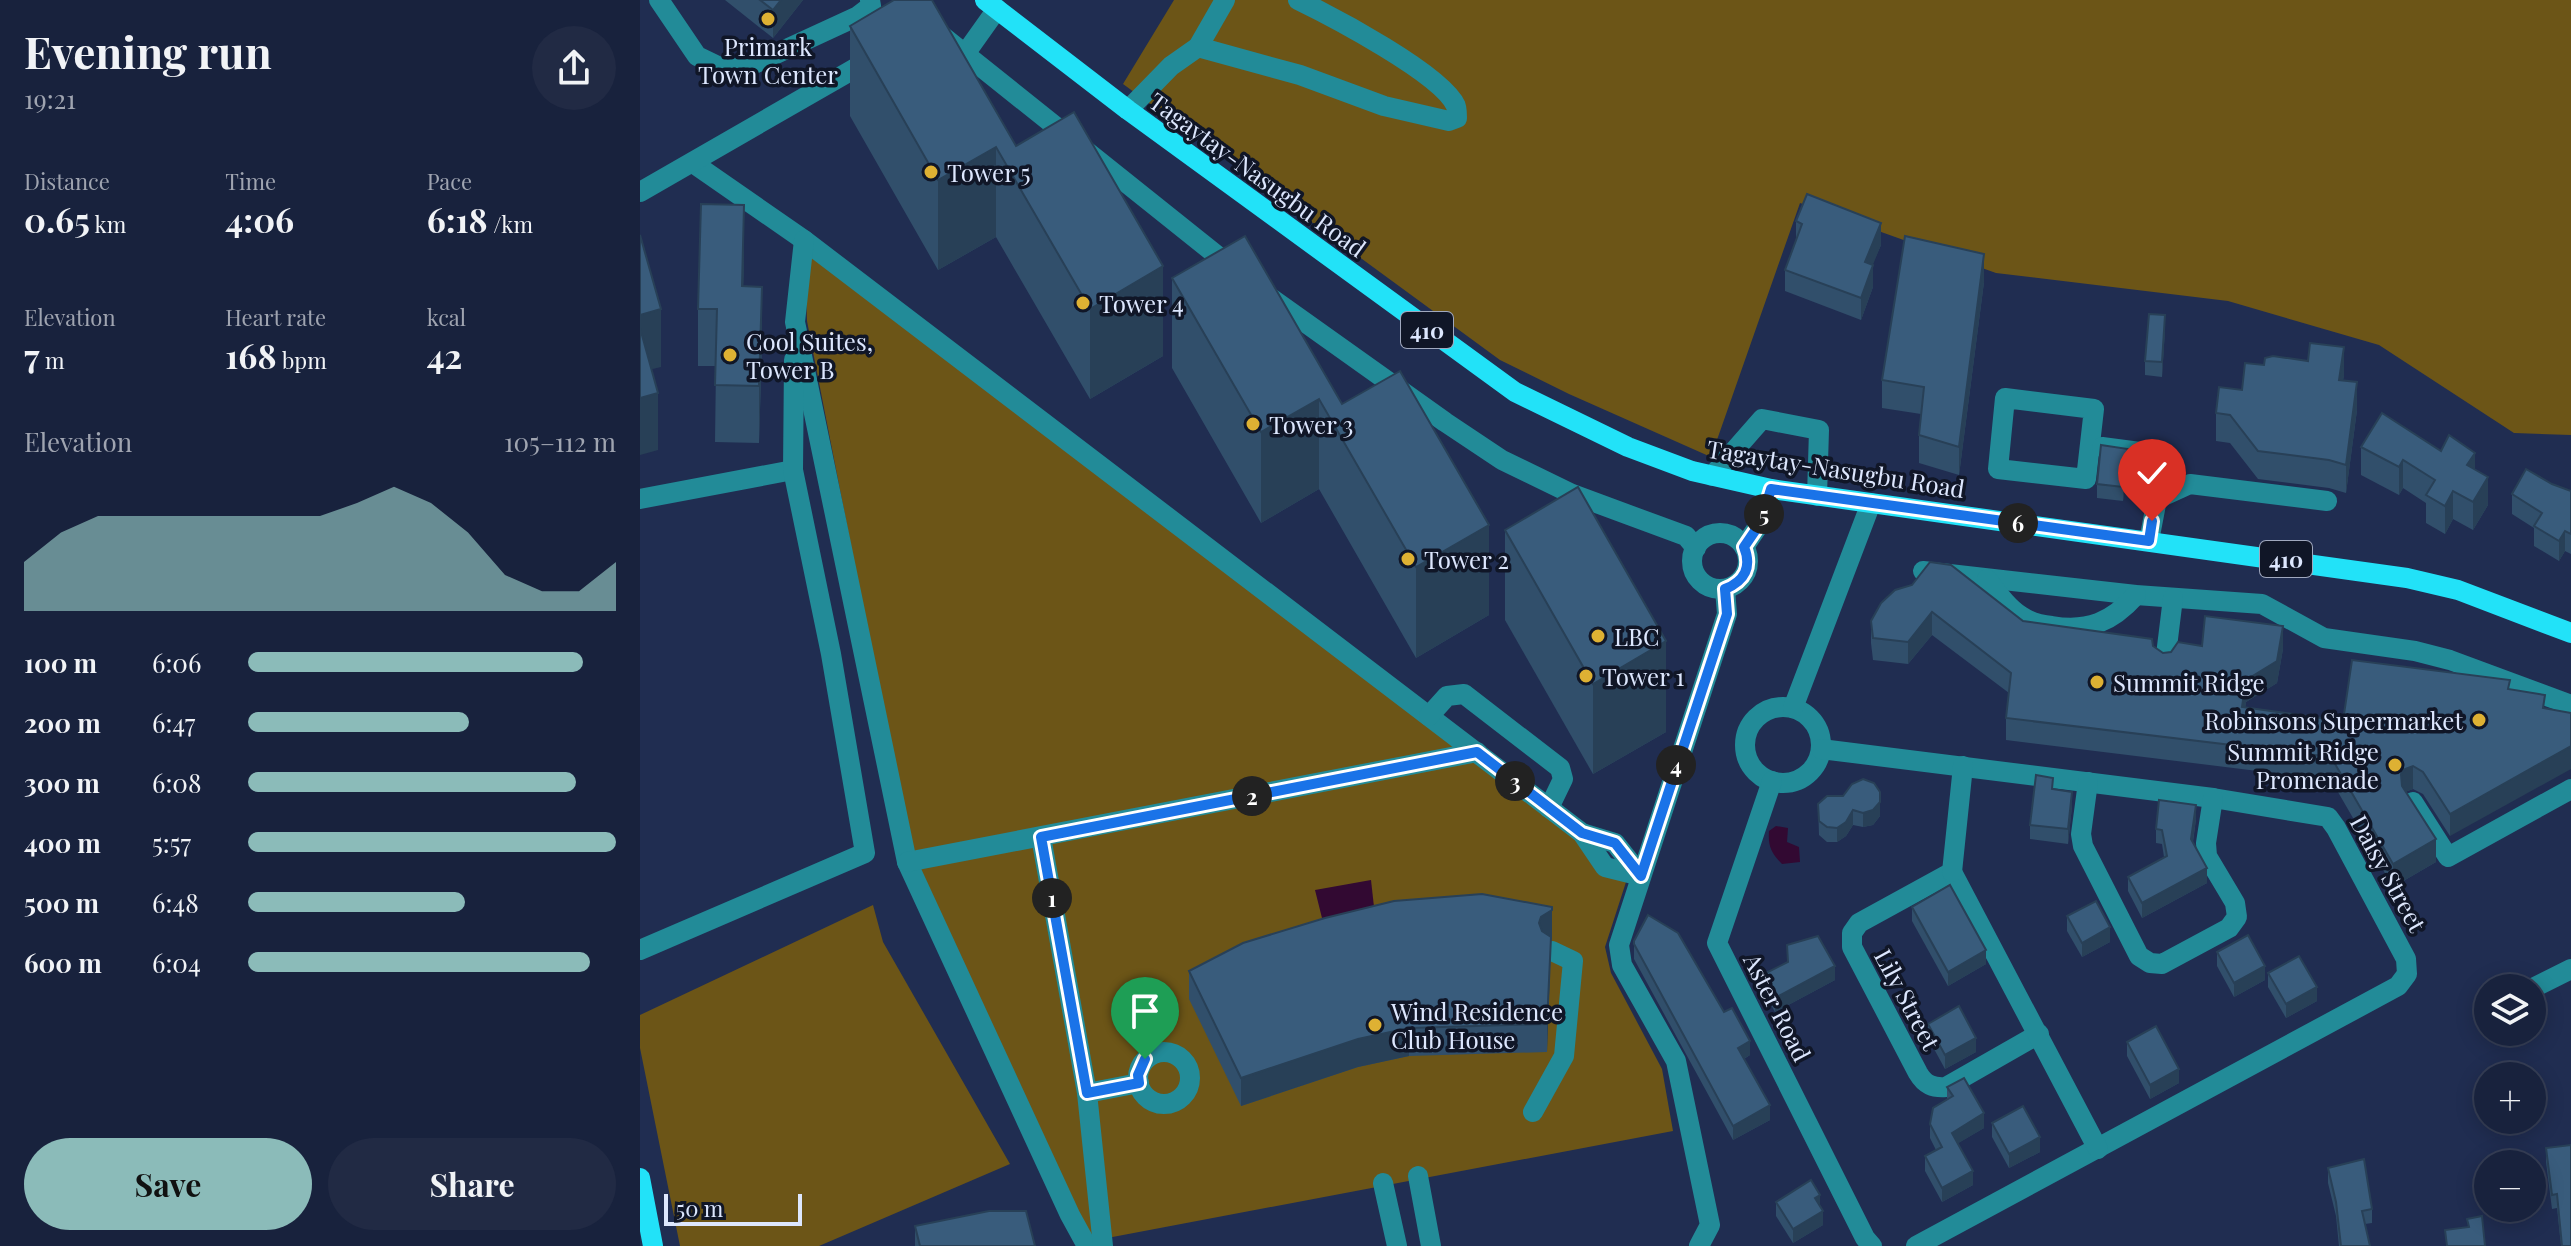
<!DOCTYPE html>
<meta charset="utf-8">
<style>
:root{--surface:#18223d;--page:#212a44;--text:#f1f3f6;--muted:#9fa4b0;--line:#363f57;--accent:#8bbbb9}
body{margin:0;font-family:"Playfair Display",serif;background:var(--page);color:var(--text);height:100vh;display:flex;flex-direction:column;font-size:30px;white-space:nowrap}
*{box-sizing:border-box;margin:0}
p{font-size:26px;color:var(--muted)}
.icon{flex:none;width:44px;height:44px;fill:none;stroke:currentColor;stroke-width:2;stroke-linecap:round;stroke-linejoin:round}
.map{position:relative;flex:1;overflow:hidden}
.panel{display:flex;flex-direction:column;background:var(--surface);width:640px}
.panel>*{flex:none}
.buttons{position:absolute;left:1834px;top:974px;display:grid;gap:16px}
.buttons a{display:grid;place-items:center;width:72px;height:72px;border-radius:50%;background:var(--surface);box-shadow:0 4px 20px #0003,0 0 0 2px var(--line);font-size:40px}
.scale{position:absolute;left:24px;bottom:20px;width:138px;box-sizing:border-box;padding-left:8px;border:4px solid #dde7fe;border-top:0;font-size:22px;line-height:28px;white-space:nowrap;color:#dde7fe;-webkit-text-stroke:6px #101627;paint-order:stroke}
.pin{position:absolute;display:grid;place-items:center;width:68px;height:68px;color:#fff;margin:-82px -34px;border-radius:50% 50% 50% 0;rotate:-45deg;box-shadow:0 0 8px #0007}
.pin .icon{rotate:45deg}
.km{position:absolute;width:40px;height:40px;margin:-20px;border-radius:50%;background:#222;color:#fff;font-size:22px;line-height:40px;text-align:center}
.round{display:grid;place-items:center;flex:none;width:84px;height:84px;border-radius:42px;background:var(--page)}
.overview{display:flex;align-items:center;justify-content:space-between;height:136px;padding:0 24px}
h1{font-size:44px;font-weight:700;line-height:60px}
.figures{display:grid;grid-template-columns:repeat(3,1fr);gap:12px;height:136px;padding:8px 24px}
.figures div{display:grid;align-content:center}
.figures b{font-size:34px;font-weight:700}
.figures small{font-size:22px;font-weight:400}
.figures p{font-size:22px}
.chart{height:224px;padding:16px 24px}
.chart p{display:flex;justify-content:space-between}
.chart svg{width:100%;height:144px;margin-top:8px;fill:var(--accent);opacity:.7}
.primary-button{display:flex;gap:16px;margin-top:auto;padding:16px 24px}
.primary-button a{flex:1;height:92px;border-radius:48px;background:var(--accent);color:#111;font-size:32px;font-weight:700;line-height:92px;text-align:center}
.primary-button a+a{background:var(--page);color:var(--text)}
ul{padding:0 24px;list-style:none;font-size:26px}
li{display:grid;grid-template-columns:128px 96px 1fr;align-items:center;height:60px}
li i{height:20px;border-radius:10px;background:var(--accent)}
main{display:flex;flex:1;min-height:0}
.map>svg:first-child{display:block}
.green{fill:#6c5517}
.water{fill:#320932}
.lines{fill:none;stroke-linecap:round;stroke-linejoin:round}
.minor{stroke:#228b98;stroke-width:20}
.major{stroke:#22e2f8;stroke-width:20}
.wall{fill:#314f6b}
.shaded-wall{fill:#284057}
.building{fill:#395c7c;stroke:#284057;stroke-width:2}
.route-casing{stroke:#fff;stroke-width:16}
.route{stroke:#1a73e8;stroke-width:10}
.poi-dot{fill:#deb133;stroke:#101627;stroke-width:3}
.labels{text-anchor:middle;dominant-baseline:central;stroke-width:7;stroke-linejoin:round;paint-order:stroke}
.shield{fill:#101627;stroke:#a0a8be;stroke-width:2}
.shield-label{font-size:22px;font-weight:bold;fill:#dde7fe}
.poi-label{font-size:24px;fill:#dde7fe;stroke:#101627;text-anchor:start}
.street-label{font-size:24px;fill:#dde7fe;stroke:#101627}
</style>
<main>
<section class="panel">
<div class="overview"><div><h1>Evening run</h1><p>19:21</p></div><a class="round"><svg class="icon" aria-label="share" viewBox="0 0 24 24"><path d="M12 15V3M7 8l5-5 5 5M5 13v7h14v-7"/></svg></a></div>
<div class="figures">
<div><p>Distance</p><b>0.65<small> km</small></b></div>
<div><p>Time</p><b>4:06</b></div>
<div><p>Pace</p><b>6:18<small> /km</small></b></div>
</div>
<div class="figures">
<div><p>Elevation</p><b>7<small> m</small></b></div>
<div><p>Heart rate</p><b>168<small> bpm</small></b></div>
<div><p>kcal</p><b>42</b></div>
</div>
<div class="chart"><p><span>Elevation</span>105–112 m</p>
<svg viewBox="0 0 160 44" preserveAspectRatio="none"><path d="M0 44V29L10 20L20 15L30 15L40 15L50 15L60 15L70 15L80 15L90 11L100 6L110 11L120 20L130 33L140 38L150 38L160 29V44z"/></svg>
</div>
<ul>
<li><b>100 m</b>6:06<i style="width:91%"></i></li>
<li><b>200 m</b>6:47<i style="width:60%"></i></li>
<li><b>300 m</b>6:08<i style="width:89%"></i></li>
<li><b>400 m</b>5:57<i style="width:100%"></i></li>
<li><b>500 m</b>6:48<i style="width:59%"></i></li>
<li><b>600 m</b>6:04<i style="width:93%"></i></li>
</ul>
<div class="primary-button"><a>Save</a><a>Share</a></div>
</section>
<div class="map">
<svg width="1931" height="1246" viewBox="0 0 1931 1246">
<rect width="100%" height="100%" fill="#202d51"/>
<g class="green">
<path d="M534 0H1931V435L1874 433 1739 345 1588 301 1356 273 1160 203 1071 457 929 394 860 360 483 84Z"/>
<path d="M164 240 930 823 986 882 965 947 971 973 1022 1069 1033 1131 462 1239 453 1246 271 853 167 321Z"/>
<path d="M233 905 243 942 370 1164 179 1246H40L0 1048V1015Z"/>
</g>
<g class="water">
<path d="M1136 826 1148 828 1147 842 1159 847 1160 862 1142 864C1131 853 1128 846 1129 831Z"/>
<path d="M731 880 735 916 684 926 675 890Z"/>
</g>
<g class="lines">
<g class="minor">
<path d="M19 0 57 56 86 70 112 65 218 16 231 6 230 0"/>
<path d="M300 34 594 269"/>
<path d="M558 47 660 75 744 106 809 121 817 118C817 117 817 107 816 106 802 74 691 16 658 0"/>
<path d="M325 54 357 9"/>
<path d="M488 110 531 66 558 47 585 0"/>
<path d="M53 163 164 240 942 833 965 867 1001 876"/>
<path d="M0 192 233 58"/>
<path d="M164 240 155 322 267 862 430 1215 447 1246"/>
<path d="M628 296 805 422 862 460 932 494 1046 536 1056 548"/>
<path d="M1365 398 1454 409 1446 479 1358 469Z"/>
<path d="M1462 447 1500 452 1523 496"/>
<path d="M1072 476 1122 419 1179 430 1177 496"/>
<path d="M0 499 153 470"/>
<circle cx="1080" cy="561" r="28"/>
<path d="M1509 541 1517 499 1550 484 1687 501"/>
<path d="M1104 547 1121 522 1131 489"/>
<path d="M1283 571 1496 595 1622 604 1684 638 1775 651 1810 660 1931 705"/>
<path d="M1347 579C1357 592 1367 607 1381 616 1390 622 1401 625 1412 626 1448 632 1472 622 1496 595"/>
<path d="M1525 663 1533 598"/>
<circle cx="1143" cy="745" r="38"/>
<path d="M1153 708 1231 503"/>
<path d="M789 716 807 696 824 694 920 768 923 779 909 808"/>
<path d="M1181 749 1573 798 1688 817 1696 828 1766 959 1767 974 1758 986 1276 1246"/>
<path d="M1132 781 1077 943 1225 1238 1232 1246"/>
<path d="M1448 782 1441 834 1443 846 1499 956 1510 963 1522 964 1589 928 1597 917 1595 903 1567 856 1566 843 1573 798"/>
<path d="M1773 802 1808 857 1931 789"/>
<path d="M942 833 975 843 1001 876"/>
<path d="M401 837 447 1093 463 1246"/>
<path d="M267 862 837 752"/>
<path d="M1312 872 1219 923 1212 933V947L1278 1073C1285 1085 1293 1088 1306 1087L1399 1034"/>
<path d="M1312 872 1458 1149"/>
<path d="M1312 872 1323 766"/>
<path d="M0 950 225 853 191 654 153 470 154 360"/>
<path d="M1895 987 1931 969"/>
<circle cx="524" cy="1078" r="26"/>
<path d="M447 1093 499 1083"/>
<path d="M893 1112 924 1056 933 961 912 951"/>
<path d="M778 1176 791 1246"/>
<path d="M743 1183 757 1246"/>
<path d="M1059 1246 1070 1225 1036 1061 982 965 979 945 1087 614 1085 589"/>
</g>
<g class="major">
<path d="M345 0 488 110 875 392 988 447 1052 471 1131 489 1767 578 1818 590 1931 633"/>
<path d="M0 1178 13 1246"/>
</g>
</g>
<g class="wall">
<path d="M85 0H163L133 38Z"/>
<path d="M210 26 376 146 523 356 450 399 356 237 298 270 210 116Z"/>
<path d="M1156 221 1241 245 1232 265 1233 287 1221 320 1145 291V270L1156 240Z"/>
<path d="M104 262 103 286 122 344 119 443 75 442 76 366H58V309Z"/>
<path d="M532 278 702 404 849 615 776 658 679 489 621 523 532 368Z"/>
<path d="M1344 282 1319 475 1279 463V435L1281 414 1242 408V380Z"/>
<path d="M1525 329 1522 377 1505 375V361Z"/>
<path d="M1704 375 1703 380 1717 410 1706 493 1689 488 1618 479 1590 443 1576 441V413L1602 390Z"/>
<path d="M1721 447 1801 451 1835 470 1848 505 1833 530 1813 519 1805 534 1786 523V503L1763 488 1759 495 1721 475Z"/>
<path d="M1488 463 1483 501 1457 498V484Z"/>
<path d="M1912 484 1931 491V554L1925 551 1919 561 1894 546V528L1872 514V494Z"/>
<path d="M865 530 1026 732 953 774 865 620Z"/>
<path d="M1241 603 1383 621 1513 646 1523 653 1562 646 1643 649 1637 683 1606 702 1605 708 1703 721 1870 680 1810 836 1783 794 1773 789 1765 792 1796 862 1753 887 1691 780 1366 740V718L1369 693 1292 635 1268 664 1233 660 1231 643V621Z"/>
<path d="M1178 804 1240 816 1233 825 1223 827 1213 825 1206 836 1197 842H1187L1179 835Z"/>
<path d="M1432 806 1428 844 1390 839V825Z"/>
<path d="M1556 819 1553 842 1567 883 1502 918 1488 891V877L1524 857 1522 844 1516 843V829Z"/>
<path d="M1272 907 1346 964 1308 986 1272 921Z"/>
<path d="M1427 916 1470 942 1442 957 1427 931Z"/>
<path d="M912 935 911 939 907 1052 769 1056 718 1067 601 1106 549 999V971Z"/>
<path d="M994 941 1084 1012 1110 1055 1104 1059 1130 1120 1093 1140 994 959Z"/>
<path d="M1147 945 1195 980 1135 1012 1122 989V975L1147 962Z"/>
<path d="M1577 952 1625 980 1594 997 1577 966Z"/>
<path d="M1628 973 1677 1001 1646 1018 1628 987Z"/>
<path d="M1288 1024 1336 1052 1305 1069 1288 1038Z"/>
<path d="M1487 1042 1539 1083 1510 1099 1487 1056Z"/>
<path d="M1307 1087 1344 1128 1318 1143 1333 1185 1302 1202 1285 1171V1156L1296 1150 1290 1138V1124L1307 1100Z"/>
<path d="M1352 1123 1400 1152 1369 1168 1352 1137Z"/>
<path d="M1906 1148 1931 1246H1921L1917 1208 1912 1209 1906 1162Z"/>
<path d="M1688 1168 1732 1209V1223L1725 1224 1730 1246H1699L1696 1216 1688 1183Z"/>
<path d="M1136 1202 1183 1225 1153 1243 1136 1216Z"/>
<path d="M275 1226 395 1246H275Z"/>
</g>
<g class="shaded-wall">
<path d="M141 0H163L133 38V10Z"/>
<path d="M356 147V237L298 270V180Z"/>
<path d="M104 205V262L102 343V286Z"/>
<path d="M1241 223V245L1225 284V262Z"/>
<path d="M1344 254V282L1319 475V447Z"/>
<path d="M1233 265V287L1221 320V298Z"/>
<path d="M523 266V356L450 399V309Z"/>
<path d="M122 287V344L119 443V386Z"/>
<path d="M21 309V367L0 372V315Z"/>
<path d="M1525 315V329L1522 377V362Z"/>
<path d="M1704 347V375L1699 408V380Z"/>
<path d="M1717 382V410L1706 493V465Z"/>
<path d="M18 393V450L0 455V398Z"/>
<path d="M679 399V489L621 523V432Z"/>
<path d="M1488 449V463L1483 501V487Z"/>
<path d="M1835 453V481L1827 465Z"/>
<path d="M1763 460V488L1759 495V467Z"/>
<path d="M1848 477V505L1833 530V502Z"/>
<path d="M1813 491V519L1805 534V506Z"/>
<path d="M849 525V615L776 658V567Z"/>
<path d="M1925 531V551L1919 561V541Z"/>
<path d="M1292 612V635L1268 664V642Z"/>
<path d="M1643 626V649L1637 683 1606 702 1602 730V707L1606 680Z"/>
<path d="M1026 641V732L953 774V684Z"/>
<path d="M1931 746V769L1810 836V814Z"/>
<path d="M1773 766V789L1765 792 1761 797V774L1765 769Z"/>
<path d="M1240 792V816L1233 825 1223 827V813Z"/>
<path d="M1432 792V806L1428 844V829Z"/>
<path d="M1556 805V819L1551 854V839Z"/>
<path d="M1213 810V825L1206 836 1197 842V828Z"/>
<path d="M1796 839V862L1753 887V864Z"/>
<path d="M1567 868V883L1502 918V903Z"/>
<path d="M912 907V935L911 939 907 1052V1024L899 923 901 917Z"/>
<path d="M1470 927V942L1442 957V943Z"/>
<path d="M1346 950V964L1308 986V972Z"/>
<path d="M1195 966V980L1135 1012V998Z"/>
<path d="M1625 966V980L1594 997V983Z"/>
<path d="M1677 987V1001L1646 1018V1004Z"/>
<path d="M769 1028V1056L718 1067 601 1106V1078L718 1039Z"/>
<path d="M1336 1038V1052L1305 1069V1055Z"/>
<path d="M1110 1041V1055L1098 1062V1048Z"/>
<path d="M1539 1069V1083L1510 1099V1085Z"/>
<path d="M1130 1105V1120L1093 1140V1126Z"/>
<path d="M1344 1113V1128L1312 1147V1133Z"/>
<path d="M1400 1137V1152L1369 1168V1154Z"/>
<path d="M1333 1171V1185L1302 1202V1188Z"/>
<path d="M1180 1195V1209L1175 1198Z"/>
<path d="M1183 1211V1225L1153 1243V1229Z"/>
</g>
<g class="building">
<path d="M120 0H141L133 10Z"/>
<path d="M254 0H292L376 146 434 112 523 266 450 309 356 147 298 180 210 26Z"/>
<path d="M1167 194 1241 223 1225 262 1233 265 1221 298 1145 270 1162 224 1156 221Z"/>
<path d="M61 204 104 205 102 286 122 287 119 386 75 385 77 309H58Z"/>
<path d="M0 235 21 309 0 315Z"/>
<path d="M605 236 702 404 760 371 849 525 776 567 679 399 621 432 532 278Z"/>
<path d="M1265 236 1344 254 1319 447 1279 435 1284 387 1242 380Z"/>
<path d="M1509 314 1525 315 1522 362 1505 361Z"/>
<path d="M0 328 18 393 0 398Z"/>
<path d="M1670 343 1704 347 1699 380 1717 382 1706 465 1689 460 1618 451 1590 415 1576 413 1579 387 1602 390 1605 363 1624 365 1625 358 1633 356 1668 361Z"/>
<path d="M1742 413 1801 451 1809 435 1835 453 1827 465 1848 477 1833 502 1813 491 1805 506 1786 495 1795 480 1763 460 1759 467 1721 447Z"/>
<path d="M1461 445 1488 449 1483 487 1457 484Z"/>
<path d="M1886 469 1912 484 1931 491V534L1925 531 1919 541 1894 526 1902 513 1872 494Z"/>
<path d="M938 487 1026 641 953 684 865 530Z"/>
<path d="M1290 562 1311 565 1383 621 1512 639 1513 646 1523 653 1531 652 1538 642 1562 646 1565 616 1643 626 1637 661 1606 680 1602 707 1703 721 1712 660 1870 680 1868 689 1905 695 1903 708 1931 713V746L1810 814 1783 772 1773 766 1765 769 1761 774 1762 786 1796 839 1753 864 1691 757 1366 718 1371 673 1292 612 1268 642 1233 638 1231 621 1241 603 1255 590 1272 585Z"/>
<path d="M1396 775 1413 778 1412 789 1432 792 1428 829 1390 825Z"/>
<path d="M1223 779 1234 783 1240 792V802L1233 810 1223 813 1213 810 1206 822 1197 828 1187 827 1179 821 1178 804 1187 796H1203L1212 784Z"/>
<path d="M1519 800 1556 805 1551 839 1567 868 1502 903 1488 877 1527 856 1522 830 1516 829Z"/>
<path d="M1310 885 1346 950 1308 972 1272 907Z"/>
<path d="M842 894 912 907V910L901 917 899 923 902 931 911 937 907 1024 769 1028 718 1039 601 1078 549 971 603 943 685 918 754 901Z"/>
<path d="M1456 901 1470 927 1442 943 1427 916Z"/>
<path d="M1008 915 1038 933 1084 1012 1092 1008 1110 1041 1098 1048 1130 1105 1093 1126 994 944V941Z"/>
<path d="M1608 935 1625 966 1594 983 1577 952Z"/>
<path d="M1178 936 1195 966 1135 998 1122 975 1148 962 1147 945Z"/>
<path d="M1659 956 1677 987 1646 1004 1628 973Z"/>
<path d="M1319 1006 1336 1038 1305 1055 1288 1024Z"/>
<path d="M1516 1026 1539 1069 1510 1085 1487 1042Z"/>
<path d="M1324 1078 1344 1113 1312 1133 1333 1171 1302 1188 1285 1156 1302 1147 1290 1124 1293 1108 1313 1096 1307 1087Z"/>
<path d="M1383 1106 1400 1137 1369 1154 1352 1123Z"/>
<path d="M1931 1145V1246H1922L1917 1194 1912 1195 1906 1148Z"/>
<path d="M1724 1159 1732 1209 1722 1211 1730 1246H1701L1696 1202 1688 1168Z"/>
<path d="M1171 1180 1180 1195 1175 1198 1183 1211 1153 1229 1136 1202Z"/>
<path d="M349 1211H386L395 1246H280L275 1226Z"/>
<path d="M1842 1216 1845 1246H1807L1805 1230 1829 1227 1827 1219Z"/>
</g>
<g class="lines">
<g class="route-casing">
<path id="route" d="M505 1059 498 1075 499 1083 447 1093 401 837 837 752 942 833 975 843 1001 876 1087 614 1085 589C1105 581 1112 567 1104 547L1121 522 1131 489 1509 541 1512 521"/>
</g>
<use href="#route" class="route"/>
</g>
<g class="poi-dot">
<circle cx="128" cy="19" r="8"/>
<circle cx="291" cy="172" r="8"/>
<circle cx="443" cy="303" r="8"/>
<circle cx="90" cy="355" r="8"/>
<circle cx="613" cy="424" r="8"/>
<circle cx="768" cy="559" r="8"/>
<circle cx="958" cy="636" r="8"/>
<circle cx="946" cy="676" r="8"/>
<circle cx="1457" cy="682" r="8"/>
<circle cx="1839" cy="720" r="8"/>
<circle cx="1755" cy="765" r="8"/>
<circle cx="735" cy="1025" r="8"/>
</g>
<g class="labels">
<g class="shield">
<rect x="761" y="312" width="52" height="36" rx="6"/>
<rect x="1620" y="541" width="52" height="36" rx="6"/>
</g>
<g class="shield-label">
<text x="787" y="330">410</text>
<text x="1646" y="559">410</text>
</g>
<g class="poi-label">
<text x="128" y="46" text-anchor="middle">Primark<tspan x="128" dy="28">Town Center</tspan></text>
<text x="307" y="172">Tower 5</text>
<text x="459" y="303">Tower 4</text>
<text x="106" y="341">Cool Suites,<tspan x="106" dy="28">Tower B</tspan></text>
<text x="629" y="424">Tower 3</text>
<text x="784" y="559">Tower 2</text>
<text x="974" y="636">LBC</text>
<text x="962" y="676">Tower 1</text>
<text x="1473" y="682">Summit Ridge</text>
<text x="1823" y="720" text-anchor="end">Robinsons Supermarket</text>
<text x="1739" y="751" text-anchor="end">Summit Ridge<tspan x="1739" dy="28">Promenade</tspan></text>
<text x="751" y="1011">Wind Residence<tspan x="751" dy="28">Club House</tspan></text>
</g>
<g class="street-label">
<text transform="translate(618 174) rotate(36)">Tagaytay-Nasugbu Road</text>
<text transform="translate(1196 468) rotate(9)">Tagaytay-Nasugbu Road</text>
<text transform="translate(1749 873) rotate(61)">Daisy Street</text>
<text transform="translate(1268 999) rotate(62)">Lily Street</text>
<text transform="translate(1138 1007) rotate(63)">Aster Road</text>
</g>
</g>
</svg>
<div class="buttons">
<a><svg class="icon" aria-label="layers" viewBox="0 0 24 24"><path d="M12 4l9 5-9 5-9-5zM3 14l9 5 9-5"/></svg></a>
<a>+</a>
<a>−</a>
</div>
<div class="scale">50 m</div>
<div class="pin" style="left:505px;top:1059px;background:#1e9e55"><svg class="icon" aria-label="arrive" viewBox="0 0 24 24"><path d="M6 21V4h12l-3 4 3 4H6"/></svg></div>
<div class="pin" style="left:1512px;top:521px;background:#d93025"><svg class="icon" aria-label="check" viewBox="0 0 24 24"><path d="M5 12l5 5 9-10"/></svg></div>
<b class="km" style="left:412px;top:898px">1</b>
<b class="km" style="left:612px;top:796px">2</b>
<b class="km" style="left:875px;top:781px">3</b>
<b class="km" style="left:1036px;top:765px">4</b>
<b class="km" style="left:1124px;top:514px">5</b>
<b class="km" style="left:1378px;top:523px">6</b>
</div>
</main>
